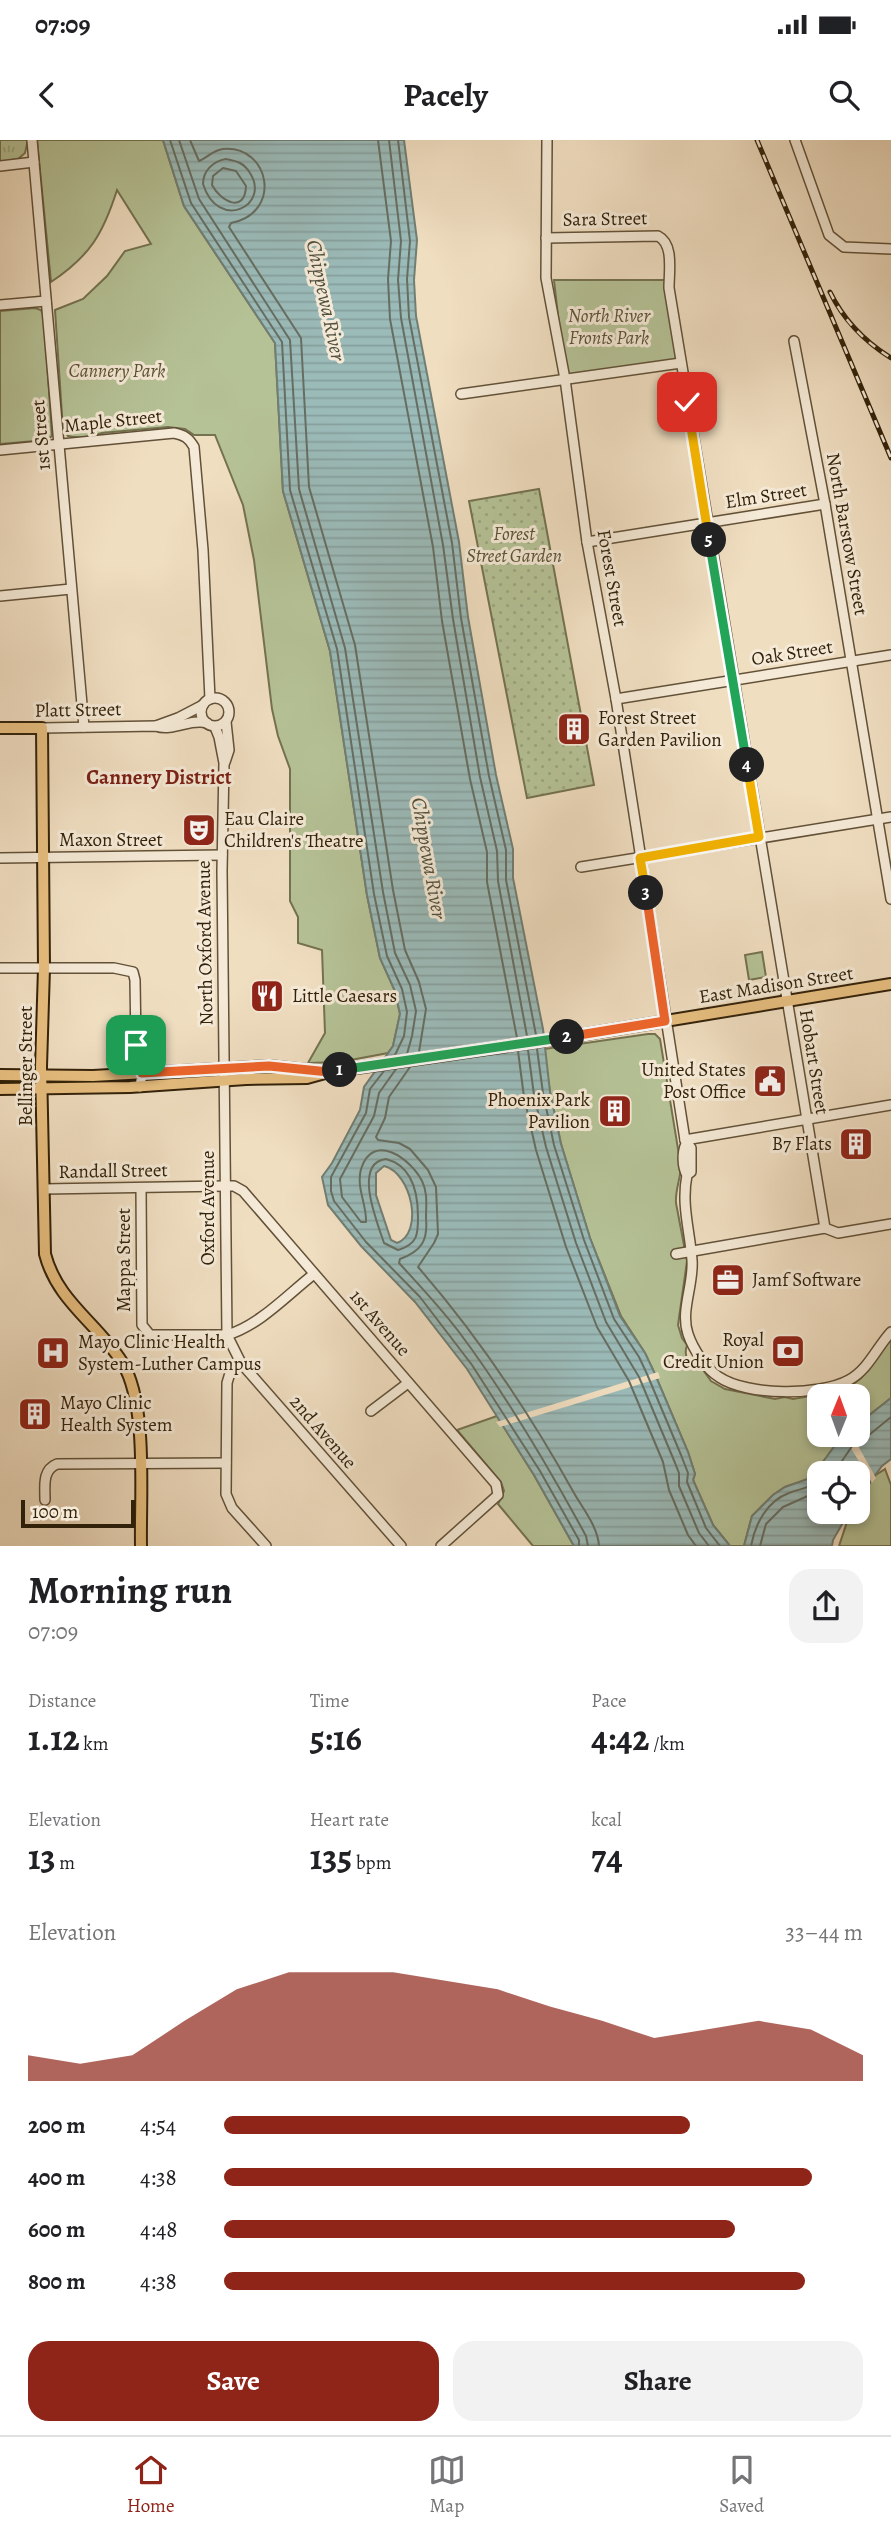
<!DOCTYPE html>
<meta charset="utf-8">
<style>
:root{--surface:#fff;--page:#f2f2f2;--text:#202124;--muted:#757577;--line:#e0e0e0;--accent:#8f2418}
body{margin:0;font-family:Alegreya,serif;background:var(--page);color:var(--text);height:100vh;display:flex;flex-direction:column;font-size:26px;white-space:nowrap}
*{box-sizing:border-box;margin:0}
p{font-size:23px;color:var(--muted)}
.icon{flex:none;width:38px;height:38px;fill:none;stroke:currentColor;stroke-width:2;stroke-linecap:round;stroke-linejoin:round}
.map{position:relative;height:1406px;overflow:hidden}
.drawer{display:flex;flex-direction:column;background:var(--surface);flex:1}
.drawer>*{flex:none}
.needle{width:46px;rotate:1deg}
.controls{position:absolute;left:807px;top:1244px;display:grid;gap:14px}
.controls a{display:grid;place-items:center;width:63px;height:63px;border-radius:14px;background:var(--surface);box-shadow:0 4px 10px #0003;font-size:35px}
.scale{position:absolute;left:21px;bottom:18px;width:114px;box-sizing:border-box;padding-left:7px;border:4px solid #32220a;border-top:0;font-size:19px;line-height:24px;white-space:nowrap;color:#32220a;-webkit-text-stroke:5px #f5ead7;paint-order:stroke}
.pin{position:absolute;display:grid;place-items:center;width:60px;height:60px;color:#fff;margin:-30px;border-radius:14px;box-shadow:0 4px 10px #0006}
.km{position:absolute;width:35px;height:35px;margin:-18px;border-radius:50%;background:#222;color:#fff;font-size:19px;line-height:35px;text-align:center}
.round{display:grid;place-items:center;flex:none;width:74px;height:74px;border-radius:21px;background:var(--page)}
.overview{display:flex;align-items:center;justify-content:space-between;height:119px;padding:0 28px}
h1{font-size:38px;font-weight:700;line-height:52px}
.stats{display:grid;grid-template-columns:repeat(3,1fr);gap:10px;height:119px;padding:7px 28px}
.stats div{display:grid;align-content:center}
.stats b{font-size:35px;font-weight:700}
.stats small{font-size:19px;font-weight:400}
.stats p{font-size:19px}
.chart{height:196px;padding:14px 28px}
.chart p{display:flex;justify-content:space-between}
.chart svg{width:100%;height:126px;margin-top:7px;fill:var(--accent);opacity:.7}
.primary-button{display:flex;gap:14px;margin-top:auto;padding:14px 28px}
.primary-button a{flex:1;height:80px;border-radius:21px;background:var(--accent);color:#fff;font-size:28px;font-weight:700;line-height:80px;text-align:center}
.primary-button a+a{background:var(--page);color:var(--text)}
ul{padding:0 28px;list-style:none;font-size:23px}
li{display:grid;grid-template-columns:112px 84px 1fr;align-items:center;height:52px}
li i{height:18px;border-radius:9px;background:var(--accent)}
.status{display:flex;justify-content:space-between;align-items:center;height:49px;padding:0 35px;background:var(--surface);direction:ltr}
.status svg{height:19px;fill:currentColor}
header{display:flex;justify-content:space-between;align-items:center;height:91px;padding:0 28px;background:var(--surface);font-size:32px;font-weight:700}
.dock{display:flex;justify-content:space-around;align-items:center;height:98px;border-top:2px solid var(--line);background:var(--surface);font-size:19px;color:var(--muted)}
.dock a{display:grid;justify-items:center;gap:4px}
.dock .selected{color:var(--accent)}
.map>svg:first-child{display:block}
.grass{fill:url(#grass-tufts);stroke:#747250;stroke-width:2}
.park{fill:#b5c296;stroke:#747250;stroke-width:2}
.garden{fill:url(#garden-dots);stroke:#747250;stroke-width:2}
.water{fill:url(#water-rules);stroke:#717e73;stroke-width:2;fill-rule:evenodd}
.pier{fill:#f0dec1}
.lines{fill:none;stroke-linecap:round;stroke-linejoin:round}
.shore{stroke:#666e62;stroke-width:2}
.minor-casing{stroke:#625138;stroke-width:12}
.major-casing{stroke:#32220a;stroke-width:14}
.minor{stroke:#f5ead7;stroke-width:9}
.major{stroke:#e8bf80;stroke-width:10}
.rail-casing{stroke:#32220a;stroke-width:5}
.rail{stroke:#f5ead7;stroke-width:2.5;stroke-dasharray:8;stroke-linecap:butt}
.split-1-casing{stroke:#fff;stroke-width:14}
.split-2-casing{stroke:#fff;stroke-width:14}
.split-3-casing{stroke:#fff;stroke-width:14}
.split-4-casing{stroke:#fff;stroke-width:14}
.split-5-casing{stroke:#fff;stroke-width:14}
.split-6-casing{stroke:#fff;stroke-width:14}
.split-1{stroke:#f0652b;stroke-width:9}
.split-2{stroke:#22a559;stroke-width:9}
.split-3{stroke:#f0652b;stroke-width:9}
.split-4{stroke:#f5b400;stroke-width:9}
.split-5{stroke:#22a559;stroke-width:9}
.split-6{stroke:#f5b400;stroke-width:9}
.labels{text-anchor:middle;dominant-baseline:central;stroke-width:6;stroke-linejoin:round;paint-order:stroke}
.street-label{font-size:19px;fill:#32220a;stroke:#f5ead7}
.park-label{font-size:19px;font-style:italic;fill:#595234;stroke:#f5ead7}
.poi-label{font-size:19px;fill:#32220a;stroke:#f5ead7;text-anchor:start}
.water-label{font-size:21px;font-style:italic;fill:#52503f;stroke:#f5ead7}
.neighbourhood-label{font-size:21px;font-weight:bold;fill:#7a1f14;stroke:#f5ead7}
</style>
<div class="status"><b>07:09</b><svg viewBox="0 0 49 12"><path d="M0 12V9h3v3zM5 12V6h3v6zM10 12V3h3v9zM15 12V0h3v12zM26 1h20v11H26zM47 4h2v5h-2z"/></svg></div>
<header><svg class="icon" aria-label="back" viewBox="0 0 24 24"><path d="M15 5l-7 7 7 7"/></svg>Pacely<svg class="icon" aria-label="search" viewBox="0 0 24 24"><circle cx="10" cy="10" r="6"/><path d="M15 15l6 6"/></svg></header>
<div class="map">
<svg width="891" height="1406" viewBox="0 0 891 1406">
<defs>
<pattern id="grass-tufts" width="24" height="20" patternUnits="userSpaceOnUse" patternTransform="scale(1.75)"><rect width="24" height="20" fill="#b5c296"/><path d="M3 7l-1-3M5 7V3M7 7l1-3M15 17l-1-3M17 17v-4M19 17l1-3" fill="none" stroke="#9ca680"/></pattern>
<pattern id="garden-dots" width="8" height="8" patternUnits="userSpaceOnUse" patternTransform="scale(1.75)"><rect width="8" height="8" fill="#b5c296"/><path d="M2 2h.1M6 6h.1" fill="none" stroke="#9ca680" stroke-width="1.8" stroke-linecap="round"/></pattern>
<pattern id="water-rules" width="6" height="5" patternUnits="userSpaceOnUse" patternTransform="scale(1.75)"><rect width="6" height="5" fill="#9bbbb9"/><path d="M0 2.5h6" fill="none" stroke="#86a09e"/></pattern>
</defs>
<rect width="100%" height="100%" fill="#f0dec1"/>
<filter id="stains"><feTurbulence type="fractalNoise" baseFrequency=".00286" numOctaves="4"/><feColorMatrix values="0 0 0 0 .2 0 0 0 0 .09 0 0 0 0 .02 0 0 0 .5 -.17"/></filter>
<radialGradient id="worn" r=".72"><stop offset=".6" stop-color="#630" stop-opacity="0"/><stop offset="1" stop-color="#630" stop-opacity=".3"/></radialGradient>
<path class="grass" d="M0 0H28L25 13 18 19 0 22Z"/>
<g class="park">
<path d="M37 0H163L184 66 275 203 283 351 330 511 367 755 380 818 395 851 400 874 393 906 388 913 340 922 308 923 325 893 322 810 298 803V777L290 761V629L278 596 272 569 254 420 243 365 215 295H194L185 289 168 287 102 293C91 297 79 299 68 296L63 290 55 170 83 159 107 136 125 111 151 104 117 50C103 94 90 116 51 142Z"/>
<path d="M554 140H669L681 223 565 239Z"/>
<path d="M35 168 41 170 44 176 52 296 47 300 0 304V171Z"/>
<path d="M762 812 766 837 749 840 745 815Z"/>
<path d="M648 894H655L660 899 681 1027C680 1040 675 1051 676 1063L687 1121 678 1185 682 1198 687 1205C683 1217 689 1227 701 1227L711 1241 725 1249 775 1259 785 1257 793 1259 845 1250 861 1238 891 1199V1258L858 1284V1256H819V1295H843L811 1338 785 1347 773 1355 752 1376 744 1406H730L713 1385 693 1340 695 1334 688 1312 654 1232 645 1213 621 1176 590 1098 561 1004 550 952 544 909Z"/>
<path d="M497 1276 534 1335 574 1406H533L498 1364 504 1351 501 1342 457 1290Z"/>
<path d="M885 1329 891 1345V1406H839L850 1373 858 1372C858 1366 870 1340 875 1336 875 1335 884 1330 885 1329Z"/>
</g>
<path class="garden" d="M539 349 594 645 527 658 469 361Z"/>
<g class="water">
<path d="M163 0H404L417 100 414 140 416 176 459 402 468 477 496 635 513 709V738L543 889 550 952 561 1004 590 1098 620 1176 645 1213 654 1232 688 1312 695 1334 693 1340 713 1385 730 1406H574L534 1335 467 1229 415 1162 361 1106 328 1065 322 1037 332 1023 360 970 364 947 393 906 400 874 395 851 380 818 367 755 330 511 283 351 275 203 184 66ZM384 1026C412 1033 424 1093 397 1103L391 1100 376 1055V1033Z"/>
<path d="M891 1258V1319L882 1326 858 1358V1334H819V1372H849L833 1400 832 1406H744L752 1376 773 1355 785 1347 811 1338 842 1296 858 1295V1284Z"/>
</g>
<g class="pier">
<path d="M658 1232 660 1238 500 1287 496 1282Z"/>
<path d="M843 1295H852L876 1338 872 1343Z"/>
</g>
<g class="lines">
<g class="shore">
<path d="M170 0 191 63 282 202 290 350 337 509 374 754 387 816 402 849 407 872 404 896 395 915"/>
<path d="M179 0 199 59 290 200 299 349 345 508 383 752 395 813 410 845 416 871 412 896 407 914"/>
<path d="M190 0 199 21C207 18 213 10 223 9 270 5 283 73 231 83L229 87 301 198 309 347 355 505 393 750 405 810 419 842 426 869 419 912"/>
<path d="M378 0 391 101 388 139 390 179 433 407 442 481 470 639 487 712V742L517 898"/>
<path d="M389 0 401 101 398 140 401 178 443 405 453 479 480 637 497 711 498 741 527 896"/>
<path d="M398 0 410 101 407 139 409 177 452 403 461 478 489 636 506 710V740L536 895"/>
<path d="M226 19C237 21 244 23 250 33 271 66 218 92 203 44 203 31 213 21 226 19Z"/>
<path d="M223 28 236 31 246 46C245 74 221 62 212 45L213 36Z"/>
<path d="M537 909 543 953 554 1005 584 1100 614 1179 639 1217 647 1234 681 1315 688 1333 687 1342 706 1388 720 1406"/>
<path d="M528 910 534 955 546 1007 576 1103 606 1182 639 1237 673 1318 679 1333V1346L699 1393 709 1406"/>
<path d="M518 911 524 957 536 1010 566 1107 597 1187 629 1241 663 1322 669 1350 688 1395 696 1406"/>
<path d="M410 927 389 957 385 978 376 997 378 1000 399 1003 410 1009 428 1030 436 1047 438 1094 434 1103 418 1127C478 1196 529 1272 574 1353 583 1369 598 1387 599 1406"/>
<path d="M396 929 379 953 374 976 340 1039 342 1057 361 1082H366C367 1065 356 1048 361 1029 373 991 411 1019 422 1041 428 1053 426 1065 426 1078 428 1100 422 1111 400 1119L399 1123C420 1146 440 1167 459 1192 507 1256 548 1326 586 1396L588 1406"/>
<path d="M384 931 370 949 366 973 331 1037V1051L334 1061 366 1102 420 1157 472 1225 540 1331 579 1400V1406"/>
<path d="M386 1019C413 1026 418 1053 418 1077 418 1094 418 1104 398 1110L384 1103C378 1084 352 1023 386 1019Z"/>
<path d="M833 1334 857 1299 869 1295 891 1277"/>
<path d="M751 1406C755 1384 767 1361 789 1353 801 1348 811 1349 819 1338"/>
<path d="M760 1406 766 1384 783 1367 819 1351"/>
</g>
<g class="minor-casing">
<g id="minor">
<path d="M32 0 84 587"/>
<path d="M547 0 546 138 565 239 587 402 616 559 685 1000 691 1008V1032L687 1035C681 1065 690 1091 692 1120 694 1144 680 1171 688 1194 693 1209 706 1229 719 1237 747 1256 820 1256 849 1240 868 1230 877 1207 891 1192"/>
<path d="M795 0 829 95 844 107 891 109"/>
<path d="M0 26 34 22"/>
<path d="M546 98 658 96C674 104 669 131 669 148L825 1088"/>
<path d="M0 165 46 161"/>
<path d="M794 201 825 364 891 759"/>
<path d="M461 254 681 223"/>
<path d="M0 310 174 293C184 295 189 298 194 307L203 410 210 559"/>
<path d="M587 402 825 364"/>
<path d="M0 456 71 449"/>
<circle cx="215" cy="572" r="14"/>
<path d="M616 559 891 515"/>
<path d="M156 586 178 578 203 565"/>
<path d="M215 587 219 597 224 623 222 731 227 1195 241 1223 401 1406"/>
<path d="M42 588 156 586C173 592 190 578 207 583"/>
<path d="M225 622 229 610 226 582"/>
<path d="M0 718 222 715"/>
<path d="M581 727 891 677"/>
<path d="M0 828H114L133 832 135 840 136 905 142 933 140 947"/>
<path d="M685 1000 891 965"/>
<path d="M686 1004C682 1012 682 1027 687 1035"/>
<path d="M141 1048 142 1185 150 1195H227C260 1185 287 1155 314 1134"/>
<path d="M44 1049 225 1046H234L243 1051 496 1344 498 1355 441 1406"/>
<path d="M825 1088 838 1093 891 1084"/>
<path d="M676 1114 825 1088"/>
<path d="M241 1223 230 1233 227 1243 226 1354 232 1368 266 1406"/>
<path d="M371 1271 408 1243"/>
<path d="M45 1360C45 1346 42 1330 57 1324L226 1323"/>
</g>
</g>
<g class="major-casing">
<g id="major">
<path d="M0 588H42L44 828 41 927 45 1114C57 1161 97 1183 122 1222 148 1264 140 1355 141 1406"/>
<path d="M0 935 93 936 269 926 326 932"/>
<path d="M0 949 130 947 246 939 307 938 329 932 562 898 891 844"/>
</g>
</g>
<use href="#minor" class="minor"/>
<use href="#major" class="major"/>
<g class="rail-casing">
<g id="rail">
<path d="M757 0 891 318"/>
<path d="M830 152C844 181 864 201 891 218"/>
</g>
</g>
<use href="#rail" class="rail"/>
</g>
<g class="lines">
<g class="split-1-casing">
<path id="split-1" d="M136 905 142 933 269 926 329 932 340 930"/>
</g>
<g class="split-2-casing">
<path id="split-2" d="M340 930 567 897"/>
</g>
<g class="split-3-casing">
<path id="split-3" d="M567 897 665 881 646 753"/>
</g>
<g class="split-4-casing">
<path id="split-4" d="M646 753 640 718 759 697 747 625"/>
</g>
<g class="split-5-casing">
<path id="split-5" d="M709 400 747 625"/>
</g>
<g class="split-6-casing">
<path id="split-6" d="M687 262 709 400"/>
</g>
<use href="#split-1" class="split-1"/>
<use href="#split-2" class="split-2"/>
<use href="#split-3" class="split-3"/>
<use href="#split-4" class="split-4"/>
<use href="#split-5" class="split-5"/>
<use href="#split-6" class="split-6"/>
</g>
<defs>
<g id="building-square" transform="scale(1.75)"><rect x="-9" y="-9" width="18" height="18" rx="4" fill="#8f2418" stroke="#f5ead7"/><path d="M-4-6H4V6H1V3H-1V6H-4ZM-2.5-4.3h1.7v1.8h-1.7ZM.8-4.3h1.7v1.8H.8ZM-2.5-1h1.7V.8h-1.7ZM.8-1h1.7V.8H.8Z" fill="#fff"/></g>
<g id="theatre-square" transform="scale(1.75)"><rect x="-9" y="-9" width="18" height="18" rx="4" fill="#8f2418" stroke="#f5ead7"/><path d="M-5-5.5Q0-4 5-5.5V0Q5 5 0 6Q-5 5-5 0ZM-3.3-2.5H-1v1.5H-3.3ZM1-2.5H3.3v1.5H1ZM-2.8 1Q0 5.5 2.8 1Z" fill="#fff"/></g>
<g id="restaurant-square" transform="scale(1.75)"><rect x="-9" y="-9" width="18" height="18" rx="4" fill="#8f2418" stroke="#f5ead7"/><path d="M-5-6h1v4h1v-4h1v4h1v-4h1v5L-1.5 .5V6h-2V.5L-5-1ZM5-6V6H3V1.5H1.5Q1.5-4 5-6Z" fill="#fff"/></g>
<g id="civic-square" transform="scale(1.75)"><rect x="-9" y="-9" width="18" height="18" rx="4" fill="#8f2418" stroke="#f5ead7"/><path d="M-.6-6.5H3V-4.5H.6V-3L4-1V1h2V6H-6V1h2V-1L-.6-3ZM-1.2 2.5V6h2.4V2.5Z" fill="#fff"/></g>
<g id="office-square" transform="scale(1.75)"><rect x="-9" y="-9" width="18" height="18" rx="4" fill="#8f2418" stroke="#f5ead7"/><path d="M-6-3h4V-5.5h4V-3h4V5H-6ZM-1-4.5V-3h2v-1.5ZM-6 0V1H6V0Z" fill="#fff"/></g>
<g id="bank-square" transform="scale(1.75)"><rect x="-9" y="-9" width="18" height="18" rx="4" fill="#8f2418" stroke="#f5ead7"/><path d="M-6-4H6V4H-6ZM0-2.3a2.3 2.3 0 1 0 0 4.6a2.3 2.3 0 1 0 0-4.6Z" fill="#fff"/></g>
<g id="hospital-square" transform="scale(1.75)"><rect x="-9" y="-9" width="18" height="18" rx="4" fill="#8f2418" stroke="#f5ead7"/><path d="M-5-5h3v3.5h4V-5h3V5h-3V1.5h-4V5h-3Z" fill="#fff"/></g>
</defs>
<g fill-rule="evenodd">
<use href="#building-square" x="574" y="589"/>
<use href="#theatre-square" x="199" y="690"/>
<use href="#restaurant-square" x="267" y="856"/>
<use href="#civic-square" x="770" y="941"/>
<use href="#building-square" x="615" y="971"/>
<use href="#building-square" x="856" y="1004"/>
<use href="#office-square" x="728" y="1140"/>
<use href="#bank-square" x="788" y="1211"/>
<use href="#hospital-square" x="53" y="1213"/>
<use href="#building-square" x="35" y="1274"/>
</g>
<g class="labels">
<g class="street-label">
<text transform="translate(605 79) rotate(-1)">Sara Street</text>
<text transform="translate(113 281) rotate(-6)">Maple Street</text>
<text transform="translate(41 295) rotate(-95)">1st Street</text>
<text transform="translate(766 356) rotate(-9)">Elm Street</text>
<text transform="translate(847 394) rotate(80)">North Barstow Street</text>
<text transform="translate(612 438) rotate(80)">Forest Street</text>
<text transform="translate(792 513) rotate(-9)">Oak Street</text>
<text transform="translate(78 570) rotate(-1)">Platt Street</text>
<text x="111" y="700">Maxon Street</text>
<text transform="translate(205 803) rotate(-91)">North Oxford Avenue</text>
<text transform="translate(776 845) rotate(-9)">East Madison Street</text>
<text transform="translate(814 922) rotate(81)">Hobart Street</text>
<text transform="translate(26 926) rotate(-90)">Bellinger Street</text>
<text transform="translate(113 1031) rotate(-1)">Randall Street</text>
<text transform="translate(208 1068) rotate(-90)">Oxford Avenue</text>
<text transform="translate(124 1120) rotate(-90)">Mappa Street</text>
<text transform="translate(380 1183) rotate(49)">1st Avenue</text>
<text transform="translate(323 1292) rotate(49)">2nd Avenue</text>
</g>
<g class="park-label">
<text x="609" y="176">North River<tspan x="609" dy="22">Fronts Park</tspan></text>
<text x="117" y="231">Cannery Park</text>
<text x="514" y="394">Forest<tspan x="514" dy="22">Street Garden</tspan></text>
</g>
<g class="poi-label">
<text x="598" y="578">Forest Street<tspan x="598" dy="22">Garden Pavilion</tspan></text>
<text x="224" y="679">Eau Claire<tspan x="224" dy="22">Children's Theatre</tspan></text>
<text x="292" y="856">Little Caesars</text>
<text x="746" y="930" text-anchor="end">United States<tspan x="746" dy="22">Post Office</tspan></text>
<text x="590" y="960" text-anchor="end">Phoenix Park<tspan x="590" dy="22">Pavilion</tspan></text>
<text x="832" y="1004" text-anchor="end">B7 Flats</text>
<text x="752" y="1140">Jamf Software</text>
<text x="764" y="1200" text-anchor="end">Royal<tspan x="764" dy="22">Credit Union</tspan></text>
<text x="78" y="1202">Mayo Clinic Health<tspan x="78" dy="22">System-Luther Campus</tspan></text>
<text x="60" y="1263">Mayo Clinic<tspan x="60" dy="22">Health System</tspan></text>
</g>
<g class="water-label">
<text transform="translate(326 160) rotate(78)">Chippewa River</text>
<text transform="translate(429 718) rotate(80)">Chippewa River</text>
</g>
<g class="neighbourhood-label">
<text x="159" y="637">Cannery District</text>
</g>
</g>
<rect width="100%" height="100%" filter="url(#stains)"/>
<rect width="100%" height="100%" fill="url(#worn)"/>
</svg>
<div class="controls">
<a><svg class="needle" viewBox="-14 -14 28 28"><path d="M0-13l5 13h-10z" fill="#e53935"/><path d="M0 13l5-13h-10z" fill="#757577"/></svg></a>
<a><svg class="icon" aria-label="locate" viewBox="0 0 24 24"><circle cx="12" cy="12" r="6"/><path d="M12 2v4M12 18v4M2 12h4M18 12h4"/></svg></a>
</div>
<div class="scale">100 m</div>
<div class="pin" style="left:136px;top:905px;background:#1e9e55"><svg class="icon" aria-label="arrive" viewBox="0 0 24 24"><path d="M6 21V4h12l-3 4 3 4H6"/></svg></div>
<div class="pin" style="left:687px;top:262px;background:#d93025"><svg class="icon" aria-label="check" viewBox="0 0 24 24"><path d="M5 12l5 5 9-10"/></svg></div>
<b class="km" style="left:340px;top:930px">1</b>
<b class="km" style="left:567px;top:897px">2</b>
<b class="km" style="left:646px;top:753px">3</b>
<b class="km" style="left:747px;top:625px">4</b>
<b class="km" style="left:709px;top:400px">5</b>
</div>
<section class="drawer">
<div class="overview"><div><h1>Morning run</h1><p>07:09</p></div><a class="round"><svg class="icon" aria-label="share" viewBox="0 0 24 24"><path d="M12 15V3M7 8l5-5 5 5M5 13v7h14v-7"/></svg></a></div>
<div class="stats">
<div><p>Distance</p><b>1.12<small> km</small></b></div>
<div><p>Time</p><b>5:16</b></div>
<div><p>Pace</p><b>4:42<small> /km</small></b></div>
</div>
<div class="stats">
<div><p>Elevation</p><b>13<small> m</small></b></div>
<div><p>Heart rate</p><b>135<small> bpm</small></b></div>
<div><p>kcal</p><b>74</b></div>
</div>
<div class="chart"><p><span>Elevation</span>33–44 m</p>
<svg viewBox="0 0 160 44" preserveAspectRatio="none"><path d="M0 44V35L10 38L20 35L30 23L40 12L50 6L60 6L70 6L80 9L90 12L100 18L110 23L120 29L130 26L140 23L150 26L160 35V44z"/></svg>
</div>
<ul>
<li><b>200 m</b>4:54<i style="width:73%"></i></li>
<li><b>400 m</b>4:38<i style="width:92%"></i></li>
<li><b>600 m</b>4:48<i style="width:80%"></i></li>
<li><b>800 m</b>4:38<i style="width:91%"></i></li>
</ul>
<div class="primary-button"><a>Save</a><a>Share</a></div>
</section>
<nav class="dock">
<a class="selected"><svg class="icon" aria-label="home" viewBox="0 0 24 24"><path d="M3 11l9-7 9 7M6 9v11h12V9"/></svg>Home</a>
<a><svg class="icon" aria-label="map" viewBox="0 0 24 24"><path d="M3 6l6-2 6 2 6-2v14l-6 2-6-2-6 2zM9 4v14M15 6v14"/></svg>Map</a>
<a><svg class="icon" aria-label="saved" viewBox="0 0 24 24"><path d="M7 4h10v16l-5-4-5 4z"/></svg>Saved</a>
</nav>
